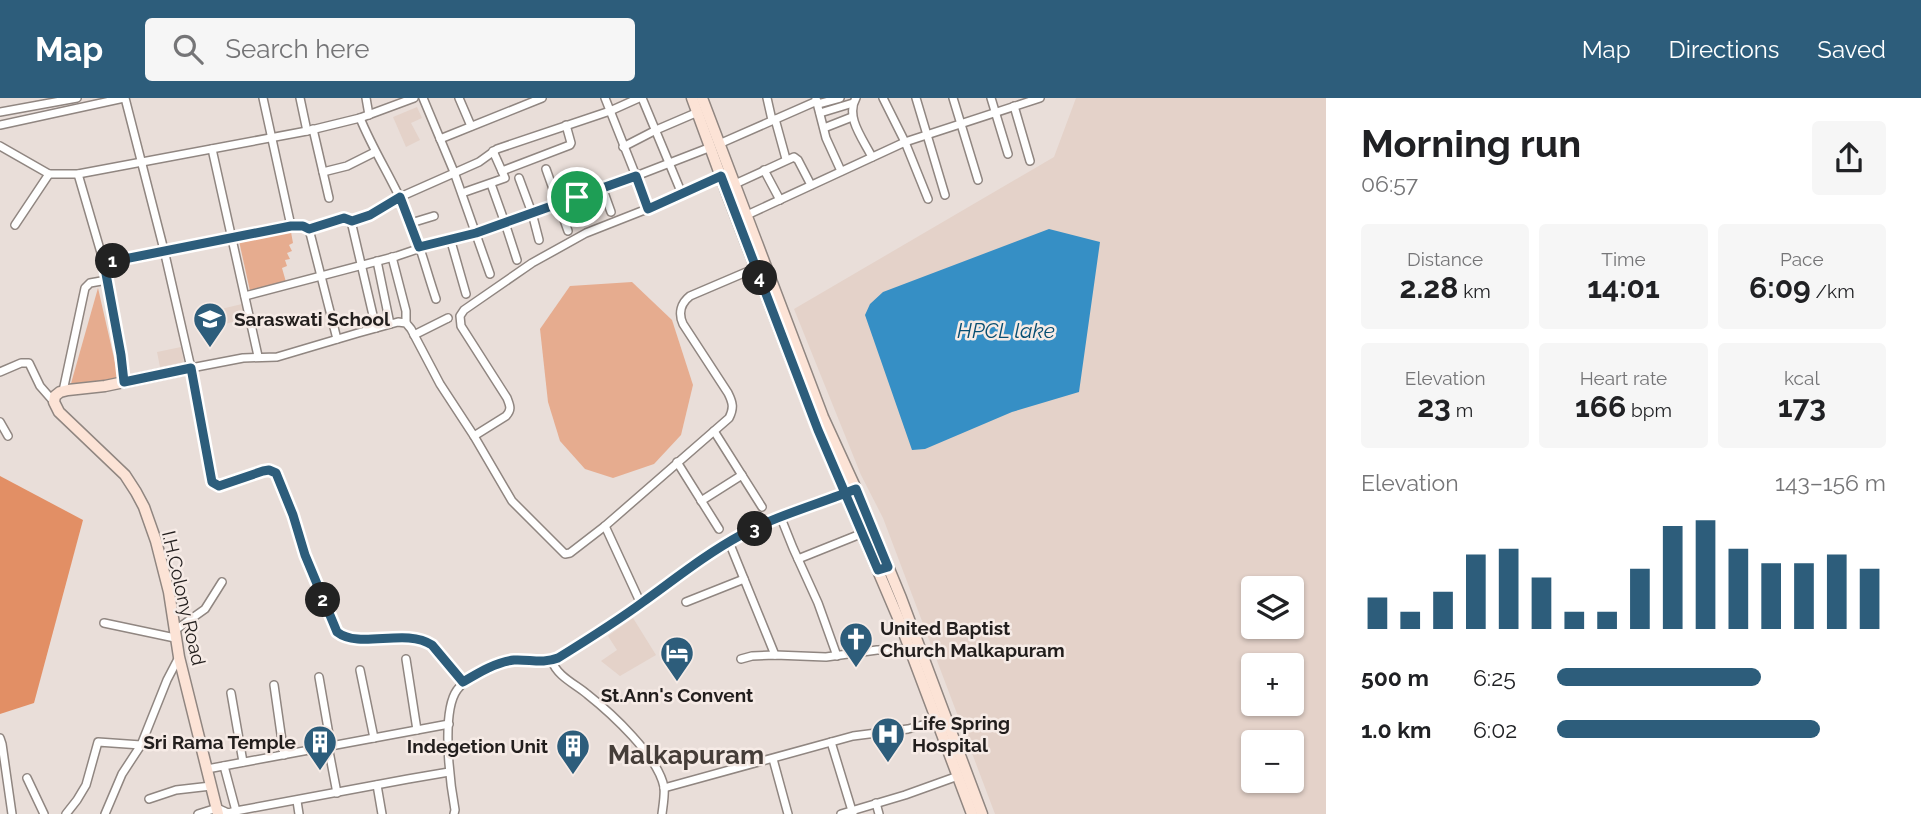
<!DOCTYPE html>
<meta charset="utf-8">
<style>
:root{--surface:#fff;--page:#f6f6f6;--text:#202124;--muted:#757577;--accent:#2d5d7b}
body{margin:0;font-family:Raleway,sans-serif;background:var(--page);color:var(--text);height:100vh;display:flex;flex-direction:column;font-size:26px;white-space:nowrap}
*{box-sizing:border-box;margin:0}
p{font-size:23px;color:var(--muted)}
.icon{flex:none;width:38px;height:38px;fill:none;stroke:currentColor;stroke-width:2;stroke-linecap:round;stroke-linejoin:round}
.map{position:relative;flex:1;overflow:hidden}
.side{display:flex;flex-direction:column;background:var(--surface);width:595px}
.side>*{flex:none}
.tools{position:absolute;left:1241px;top:478px;display:grid;gap:14px}
.tools a{display:grid;place-items:center;width:63px;height:63px;border-radius:7px;background:var(--surface);box-shadow:0 2px 5px #0004;font-size:35px}
.pin{position:absolute;display:grid;place-items:center;width:60px;height:60px;color:#fff;margin:-30px;border:4px solid #fff;border-radius:50%;box-shadow:0 2px 7px #0007}
.km{position:absolute;width:35px;height:35px;margin:-18px;border-radius:50%;background:#222;color:#fff;font-size:19px;line-height:35px;text-align:center}
.round{display:grid;place-items:center;flex:none;width:74px;height:74px;border-radius:7px;background:var(--page)}
.head{display:flex;align-items:center;justify-content:space-between;height:119px;padding:0 35px}
h1{font-size:38px;font-weight:700;line-height:52px}
.stats{display:grid;grid-template-columns:repeat(3,1fr);gap:10px;height:119px;padding:7px 35px}
.stats div{display:grid;align-content:center;border-radius:7px;background:var(--page);text-align:center}
.stats b{font-size:30px;font-weight:700}
.stats small{font-size:19px;font-weight:400}
.stats p{font-size:19px}
.chart{height:196px;padding:14px 35px}
.chart p{display:flex;justify-content:space-between}
.chart svg{width:100%;height:126px;margin-top:7px;stroke:var(--accent);stroke-width:6}
ul{padding:0 35px;list-style:none;font-size:23px}
li{display:grid;grid-template-columns:112px 84px 1fr;align-items:center;height:52px}
li i{height:18px;border-radius:9px;background:var(--accent)}
header{display:flex;align-items:center;gap:42px;box-sizing:border-box;height:98px;padding:0 35px;background:var(--accent);color:#fff}
header strong{font-size:33px}
nav{display:flex;gap:38px;margin-inline-start:auto;font-size:24px}
.search{width:490px;height:63px;background:var(--page);display:flex;align-items:center;gap:18px;box-sizing:border-box;padding:0 24px;border-radius:7px;color:var(--muted);font-size:26px}
main{display:flex;flex:1;min-height:0}
.map>svg:first-child{display:block}
.built{fill:#e4d2c9;fill-rule:evenodd}
.green{fill:#e6ac8f}
.forest{fill:#e28f65}
.water{fill:#368fc5}
.lines{fill:none;stroke-linecap:round;stroke-linejoin:round}
.street-casing{stroke:#908681;stroke-width:10}
.secondary-casing{stroke:#908681;stroke-width:13}
.street{stroke:#fff;stroke-width:7}
.secondary{stroke:#fce3d6;stroke-width:10}
.route-casing{stroke:#fff;stroke-width:14}
.route{stroke:#2d5d7b;stroke-width:9}
.labels{text-anchor:middle;dominant-baseline:central;stroke-width:5;stroke-linejoin:round;paint-order:stroke}
.poi-label{font-size:19px;font-weight:bold;fill:#221e1d;stroke:#f6ebe6;text-anchor:start}
.street-label{font-size:19px;fill:#221e1d;stroke:#f6ebe6}
.water-label{font-size:21px;font-style:italic;fill:#074e72;stroke:#f6ebe6}
.district-label{font-size:26px;font-weight:bold;fill:#453d38;stroke:#f6ebe6}
</style>
<header>
<strong>Map</strong>
<div class="search"><svg class="icon" aria-label="search" viewBox="0 0 24 24"><circle cx="10" cy="10" r="6"/><path d="M15 15l6 6"/></svg>Search here</div>
<nav><a>Map</a><a>Directions</a><a>Saved</a></nav>
</header>
<main>
<div class="map">
<svg width="1326" height="716" viewBox="0 0 1326 716">
<rect width="100%" height="100%" fill="#e9ded9"/>
<g class="built">
<path d="M1076 0H1326V716H995L883 420 861 377 794 211 1054 59ZM1253 490H1292V528H1253ZM1253 567H1292V606H1253ZM1253 644H1292V682H1253Z"/>
<path d="M417 9 422 20 411 25 420 42 406 49 393 19Z"/>
<path d="M242 206 246 221 220 227 217 212Z"/>
<path d="M181 249 184 264 160 269 157 254Z"/>
<path d="M633 520 656 557 620 578 601 563 617 552 608 538Z"/>
</g>
<g class="green">
<path d="M291 134 293 145 289 147 292 153 287 155 290 161 285 162 287 168 282 170 286 184 250 193 239 143Z"/>
<path d="M632 184 672 222 693 287 681 337 654 366 613 380 585 371 560 343 548 304 540 231 570 188Z"/>
<path d="M98 190 119 282 70 289Z"/>
</g>
<path class="forest" d="M0 378 83 422 34 605 0 616Z"/>
<path class="water" d="M1049 131 1100 144 1079 294 1012 314 925 351 912 352 865 217 870 206 883 194Z"/>
<g class="lines">
<g class="street-casing">
<g id="street">
<path d="M125 0 164 152 191 270 212 384 219 388 263 373H273L278 380 293 417 305 457 337 534 341 537 351 540 419 541 432 547 463 584"/>
<path d="M300 0 307 33"/>
<path d="M366 0 369 17"/>
<path d="M423 0 454 74 490 176"/>
<path d="M459 0 471 28"/>
<path d="M605 0 636 78 647 111"/>
<path d="M642 0 682 96"/>
<path d="M767 0 772 22"/>
<path d="M856 0C845 19 863 41 872 59"/>
<path d="M883 0 905 44 928 101"/>
<path d="M916 0 945 97"/>
<path d="M953 0 978 82"/>
<path d="M991 0 1008 56"/>
<path d="M816 1 826 40 841 73"/>
<path d="M818 6 840 0"/>
<path d="M1014 8 1030 63"/>
<path d="M0 14 77 0"/>
<path d="M820 15 853 5"/>
<path d="M360 20C373 52 392 81 406 113 419 142 426 172 436 201"/>
<path d="M775 21 786 61"/>
<path d="M0 27 124 0"/>
<path d="M824 30 852 19"/>
<path d="M313 31 329 100"/>
<path d="M440 41 542 0"/>
<path d="M719 46 817 3"/>
<path d="M0 48 49 76H78L307 33 360 20 414 0"/>
<path d="M623 49 656 32 698 14"/>
<path d="M212 51 258 258"/>
<path d="M546 71 568 133"/>
<path d="M764 72 780 102"/>
<path d="M502 73 570 47 571 45 566 27"/>
<path d="M323 74 347 68 375 54"/>
<path d="M78 76 104 165 121 257 124 284"/>
<path d="M519 80 532 115 539 142"/>
<path d="M491 86 505 125 517 162"/>
<path d="M735 86 794 59 798 62 811 87"/>
<path d="M602 89 611 114"/>
<path d="M462 95 505 80 493 53"/>
<path d="M577 99 584 115"/>
<path d="M747 117 905 44 1040 0"/>
<path d="M351 123 376 230"/>
<path d="M411 125 434 118"/>
<path d="M15 127 49 76"/>
<path d="M291 128H303L309 131C322 128 338 117 351 123L370 117 400 99 479 64 497 51 610 13 639 0"/>
<path d="M309 131 337 241"/>
<path d="M450 140 466 196"/>
<path d="M392 159 406 213V225"/>
<path d="M377 163 390 226"/>
<path d="M104 165 291 128 263 0"/>
<path d="M245 198 397 158 450 140 476 135 636 78 711 49"/>
<path d="M414 237 448 220"/>
<path d="M191 270 243 260 277 259 358 235 398 224 406 225 411 231 440 286 474 338 512 403 565 456 570 455 605 428 729 320C734 310 733 305 728 295L683 226C678 215 681 205 690 198L758 169"/>
<path d="M0 274 21 265H29L40 288 54 304"/>
<path d="M63 293 85 190 90 185 107 182"/>
<path d="M0 324 8 338"/>
<path d="M714 333 762 409"/>
<path d="M474 338 506 318C512 311 510 308 507 300L461 228 460 218 464 212 532 165 586 135 647 111 721 78"/>
<path d="M677 364 719 431"/>
<path d="M701 403 742 377"/>
<path d="M781 420 793 450 818 505 837 558"/>
<path d="M605 428 641 506"/>
<path d="M729 444 775 557"/>
<path d="M798 461 863 435"/>
<path d="M686 504 744 481"/>
<path d="M104 525 175 540"/>
<path d="M174 533 205 511 222 484"/>
<path d="M406 561 417 632"/>
<path d="M741 561 752 558 775 557 826 559 877 552 910 551"/>
<path d="M552 563C557 578 575 586 587 596 611 615 658 658 664 689 665 697 663 707 662 716"/>
<path d="M360 572 374 640"/>
<path d="M319 579 331 648"/>
<path d="M274 587 284 657"/>
<path d="M231 595 243 664"/>
<path d="M0 640 2 646 12 716"/>
<path d="M831 644 853 716"/>
<path d="M328 648 337 695"/>
<path d="M773 661 788 716"/>
<path d="M224 668 236 713 408 681 449 674"/>
<path d="M207 671 449 626"/>
<path d="M27 680 44 716"/>
<path d="M377 687 382 716"/>
<path d="M664 690 853 638 908 631 937 623"/>
<path d="M149 701 176 692 211 688"/>
<path d="M297 703 299 716"/>
<path d="M876 705 879 716"/>
<path d="M66 716 77 702 86 687 98 644 141 647"/>
<path d="M105 716 122 676 141 647 167 582 179 559"/>
<path d="M198 716 217 710 228 715 236 713"/>
<path d="M454 716 455 712C450 685 441 614 457 592 467 577 500 562 518 562 532 562 546 567 559 559 623 524 677 473 740 437 751 431 763 428 774 423 799 413 824 403 849 394"/>
<path d="M841 716 905 697 958 678"/>
</g>
</g>
<g class="secondary-casing">
<g id="secondary">
<path d="M692 0 728 98 818 332 899 522 972 716"/>
<path d="M702 0 823 319 856 391 901 500 982 716"/>
<path d="M191 270 105 288 68 292 60 294 55 298 54 304 59 314 125 377 136 394 144 409 156 443 169 494 179 559 218 716"/>
</g>
</g>
<use href="#street" class="street"/>
<use href="#secondary" class="secondary"/>
</g>
<g class="lines">
<g class="route-casing">
<path id="route" d="M577 99 476 135 419 149 400 99 370 117 352 123 344 120 309 131 303 128H291L104 165 121 257 124 284 191 270 212 384 219 388 263 373 269 372 276 375 293 417 305 457 337 534C360 552 405 529 432 547L463 584C478 575 496 564 514 562 529 561 543 566 558 560 587 542 616 524 643 504 675 481 706 456 741 437 775 418 819 406 856 391L888 469 878 472 818 332 721 78 648 111 636 78 577 99"/>
</g>
<use href="#route" class="route"/>
</g>
<defs>
<g id="school-pin" transform="scale(1.75)"><path d="M0 17L-7.5 6A9.5 9.5 0 1 1 7.5 6Z" fill="#2d5d7b" stroke="#f6ebe6"/><path d="M0-5L7-2L0 1L-7-2ZM-4 1L0 2.5L4 1V4Q0 6-4 4Z" fill="#fff"/></g>
<g id="church-pin" transform="scale(1.75)"><path d="M0 17L-7.5 6A9.5 9.5 0 1 1 7.5 6Z" fill="#2d5d7b" stroke="#f6ebe6"/><path d="M-1.2-6h2.4v3.5h3.3v2.4h-3.3V6h-2.4V-.1h-3.3v-2.4h3.3Z" fill="#fff"/></g>
<g id="hotel-pin" transform="scale(1.75)"><path d="M0 17L-7.5 6A9.5 9.5 0 1 1 7.5 6Z" fill="#2d5d7b" stroke="#f6ebe6"/><path d="M-6-4.5h1.5V1H6V5H4.5V3h-9V5H-6ZM-4 0a1.8 1.8 0 1 1 3.6 0ZM.5 0V-2.5h3Q6-2.5 6 0Z" fill="#fff"/></g>
<g id="hospital-pin" transform="scale(1.75)"><path d="M0 17L-7.5 6A9.5 9.5 0 1 1 7.5 6Z" fill="#2d5d7b" stroke="#f6ebe6"/><path d="M-5-5h3v3.5h4V-5h3V5h-3V1.5h-4V5h-3Z" fill="#fff"/></g>
<g id="building-pin" transform="scale(1.75)"><path d="M0 17L-7.5 6A9.5 9.5 0 1 1 7.5 6Z" fill="#2d5d7b" stroke="#f6ebe6"/><path d="M-4-6H4V6H1V3H-1V6H-4ZM-2.5-4.3h1.7v1.8h-1.7ZM.8-4.3h1.7v1.8H.8ZM-2.5-1h1.7V.8h-1.7ZM.8-1h1.7V.8H.8Z" fill="#fff"/></g>
</defs>
<g fill-rule="evenodd">
<use href="#school-pin" x="210" y="221"/>
<use href="#church-pin" x="856" y="541"/>
<use href="#hotel-pin" x="677" y="555"/>
<use href="#hospital-pin" x="888" y="636"/>
<use href="#building-pin" x="320" y="644"/>
<use href="#building-pin" x="573" y="648"/>
</g>
<g class="labels">
<g class="poi-label">
<text x="234" y="221">Saraswati School</text>
<text x="880" y="530">United Baptist<tspan x="880" dy="22">Church Malkapuram</tspan></text>
<text x="677" y="597" text-anchor="middle">St.Ann's Convent</text>
<text x="912" y="625">Life Spring<tspan x="912" dy="22">Hospital</tspan></text>
<text x="296" y="644" text-anchor="end">Sri Rama Temple</text>
<text x="548" y="648" text-anchor="end">Indegetion Unit</text>
</g>
<g class="street-label">
<text transform="translate(184 500) rotate(77)">I.H.Colony Road</text>
</g>
<g class="water-label">
<text x="1006" y="232">HPCL lake</text>
</g>
<g class="district-label">
<text x="686" y="657">Malkapuram</text>
</g>
</g>
</svg>
<div class="tools">
<a><svg class="icon" aria-label="layers" viewBox="0 0 24 24"><path d="M12 4l9 5-9 5-9-5zM3 14l9 5 9-5"/></svg></a>
<a>+</a>
<a>−</a>
</div>
<div class="pin" style="left:577px;top:99px;background:#1e9e55"><svg class="icon" aria-label="arrive" viewBox="0 0 24 24"><path d="M6 21V4h12l-3 4 3 4H6"/></svg></div>
<b class="km" style="left:113px;top:163px">1</b>
<b class="km" style="left:323px;top:502px">2</b>
<b class="km" style="left:755px;top:431px">3</b>
<b class="km" style="left:760px;top:180px">4</b>
</div>
<section class="side">
<div class="head"><div><h1>Morning run</h1><p>06:57</p></div><a class="round"><svg class="icon" aria-label="share" viewBox="0 0 24 24"><path d="M12 15V3M7 8l5-5 5 5M5 13v7h14v-7"/></svg></a></div>
<div class="stats">
<div><p>Distance</p><b>2.28<small> km</small></b></div>
<div><p>Time</p><b>14:01</b></div>
<div><p>Pace</p><b>6:09<small> /km</small></b></div>
</div>
<div class="stats">
<div><p>Elevation</p><b>23<small> m</small></b></div>
<div><p>Heart rate</p><b>166<small> bpm</small></b></div>
<div><p>kcal</p><b>173</b></div>
</div>
<div class="chart"><p><span>Elevation</span>143–156 m</p>
<svg viewBox="0 0 160 44" preserveAspectRatio="none"><path d="M5 44V33M15 44V38M25 44V31M35 44V18M45 44V16M55 44V26M65 44V38M75 44V38M85 44V23M95 44V8M105 44V6M115 44V16M125 44V21M135 44V21M145 44V18M155 44V23"/></svg>
</div>
<ul>
<li><b>500 m</b>6:25<i style="width:62%"></i></li>
<li><b>1.0 km</b>6:02<i style="width:80%"></i></li>
</ul>
</section>
</main>
